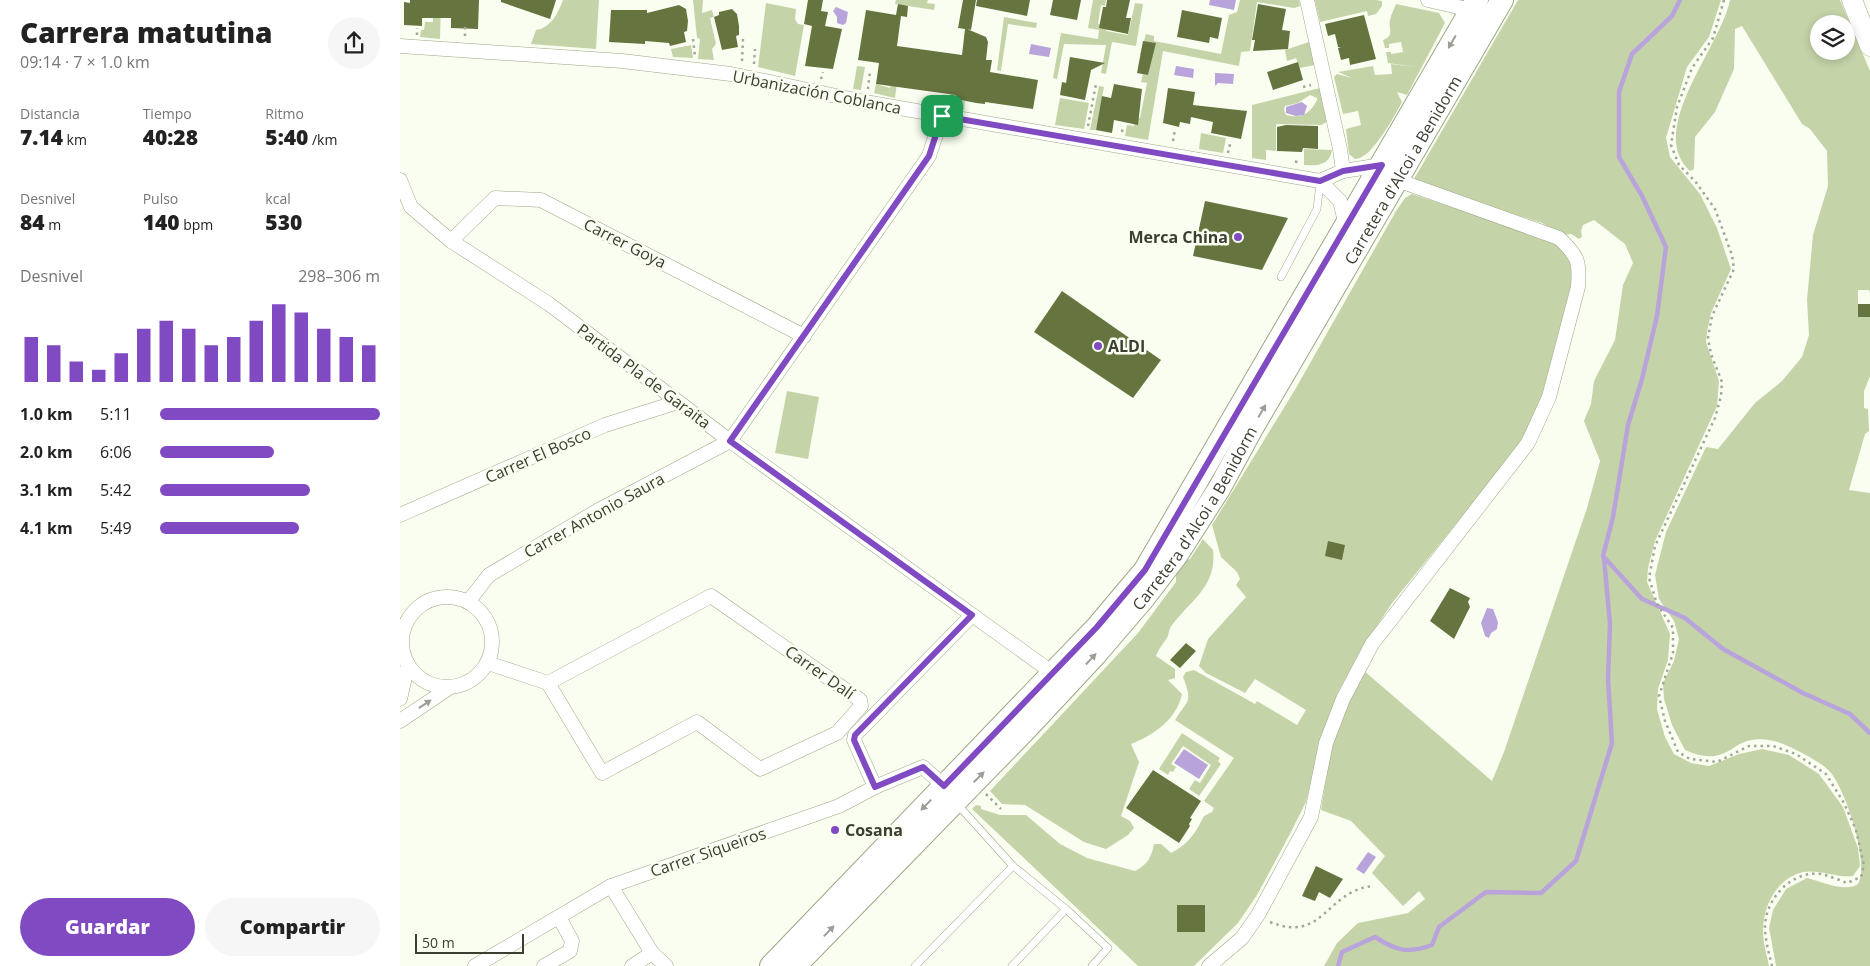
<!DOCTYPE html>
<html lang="es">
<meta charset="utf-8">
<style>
:root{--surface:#fff;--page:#f6f6f6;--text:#222;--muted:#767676;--accent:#804ac2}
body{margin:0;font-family:"Open Sans",sans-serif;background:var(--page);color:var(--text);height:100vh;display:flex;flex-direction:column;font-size:19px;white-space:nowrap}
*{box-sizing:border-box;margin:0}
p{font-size:16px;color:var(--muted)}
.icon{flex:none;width:28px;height:28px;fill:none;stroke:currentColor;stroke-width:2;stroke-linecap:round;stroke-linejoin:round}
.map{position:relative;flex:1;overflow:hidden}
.panel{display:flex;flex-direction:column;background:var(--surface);width:400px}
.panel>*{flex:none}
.buttons{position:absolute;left:1410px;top:15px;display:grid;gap:10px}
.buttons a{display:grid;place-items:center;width:45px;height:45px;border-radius:50%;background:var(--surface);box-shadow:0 2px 8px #0003;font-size:25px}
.scale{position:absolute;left:15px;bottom:12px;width:109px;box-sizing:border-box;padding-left:5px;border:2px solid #3a3f31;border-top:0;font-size:14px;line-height:18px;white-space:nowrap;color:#3a3f31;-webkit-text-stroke:4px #f9fef0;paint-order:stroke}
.pin{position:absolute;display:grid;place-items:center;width:42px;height:42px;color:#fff;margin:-21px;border-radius:10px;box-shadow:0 2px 8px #0006}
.round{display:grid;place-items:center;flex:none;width:52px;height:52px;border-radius:26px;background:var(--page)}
.headline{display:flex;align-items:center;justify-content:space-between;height:85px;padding:0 20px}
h1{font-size:28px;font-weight:800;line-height:38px}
.figures{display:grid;grid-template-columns:repeat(3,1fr);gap:8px;height:85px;padding:5px 20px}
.figures div{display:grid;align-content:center}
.figures b{font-size:21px;font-weight:800}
.figures small{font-size:14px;font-weight:400}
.figures p{font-size:14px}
.chart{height:140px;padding:10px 20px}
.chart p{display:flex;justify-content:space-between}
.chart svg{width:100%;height:90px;margin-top:5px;stroke:var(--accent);stroke-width:6}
.action{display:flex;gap:10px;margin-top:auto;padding:10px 20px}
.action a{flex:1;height:58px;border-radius:30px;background:var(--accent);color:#fff;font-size:20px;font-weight:800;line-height:58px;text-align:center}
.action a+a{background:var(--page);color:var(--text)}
ul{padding:0 20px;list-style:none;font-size:16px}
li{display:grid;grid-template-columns:80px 60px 1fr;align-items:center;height:38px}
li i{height:12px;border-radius:6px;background:var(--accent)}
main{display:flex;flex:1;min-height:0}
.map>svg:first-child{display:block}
.green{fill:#c5d3a9;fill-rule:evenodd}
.water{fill:#b8a4da}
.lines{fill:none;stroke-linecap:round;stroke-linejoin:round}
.stream{stroke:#b8a4da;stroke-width:4.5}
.building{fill:#667540}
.lane-casing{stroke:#9da787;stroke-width:8}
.street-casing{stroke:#9da787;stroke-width:15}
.secondary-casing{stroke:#9da787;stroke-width:21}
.primary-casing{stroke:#9da787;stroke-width:24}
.path{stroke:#a2a799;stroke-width:2.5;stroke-dasharray:2.5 4;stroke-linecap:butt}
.lane{stroke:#fff;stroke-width:7}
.street{stroke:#fff;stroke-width:14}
.secondary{stroke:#fff;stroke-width:20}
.primary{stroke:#fff;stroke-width:22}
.oneway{fill:#9c9f98}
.route-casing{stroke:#fff;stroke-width:10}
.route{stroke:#804ac2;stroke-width:6}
.poi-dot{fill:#804ac2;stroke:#f9fef0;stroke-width:2}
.labels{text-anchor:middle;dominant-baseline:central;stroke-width:5;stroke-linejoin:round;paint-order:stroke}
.street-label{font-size:16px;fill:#3a3f31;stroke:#f9fef0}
.poi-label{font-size:16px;font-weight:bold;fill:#3a3f31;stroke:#f9fef0;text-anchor:start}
</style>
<main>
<section class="panel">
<div class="headline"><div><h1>Carrera matutina</h1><p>09:14 · 7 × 1.0 km</p></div><a class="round"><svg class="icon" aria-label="share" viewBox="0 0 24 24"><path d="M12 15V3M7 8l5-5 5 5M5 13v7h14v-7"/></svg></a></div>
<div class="figures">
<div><p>Distancia</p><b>7.14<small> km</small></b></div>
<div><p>Tiempo</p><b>40:28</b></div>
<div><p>Ritmo</p><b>5:40<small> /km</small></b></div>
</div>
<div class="figures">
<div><p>Desnivel</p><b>84<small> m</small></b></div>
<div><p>Pulso</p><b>140<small> bpm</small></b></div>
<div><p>kcal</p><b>530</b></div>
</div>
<div class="chart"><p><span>Desnivel</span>298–306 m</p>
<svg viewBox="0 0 160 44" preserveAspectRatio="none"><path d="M5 44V22M15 44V26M25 44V34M35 44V38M45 44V30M55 44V18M65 44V14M75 44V18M85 44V26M95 44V22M105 44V14M115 44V6M125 44V10M135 44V18M145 44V22M155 44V26"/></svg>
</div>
<ul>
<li><b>1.0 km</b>5:11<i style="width:100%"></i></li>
<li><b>2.0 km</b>6:06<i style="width:52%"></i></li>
<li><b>3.1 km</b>5:42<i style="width:68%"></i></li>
<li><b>4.1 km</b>5:49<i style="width:63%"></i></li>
</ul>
<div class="action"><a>Guardar</a><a>Compartir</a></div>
</section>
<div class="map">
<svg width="1470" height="966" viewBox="0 0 1470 966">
<rect width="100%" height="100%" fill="#f9fef0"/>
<g class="green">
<path d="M33 0H41L40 39 20 37 21 30H24L25 22H33Z"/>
<path d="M163 0H199L196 49 131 44 136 30C151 28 158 13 163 0Z"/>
<path d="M293 0H303L302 13 312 10 314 17 310 18 316 44 312 49 314 60 298 59 300 39 297 38Z"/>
<path d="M496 0H528L527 3 535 4 534 10 495 4Z"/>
<path d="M693 0H706L705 6 701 5 698 24 706 26V31L728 35 735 3 743 4 736 46 712 42 706 74 701 73 706 45 664 44 657 79 653 78 661 33 698 39 699 30 688 28Z"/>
<path d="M840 0H899L900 6 894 8 857 2 850 51 841 52 839 66 763 51 748 140 725 136 727 125 734 126 736 118H740L747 83 741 82 743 74 748 75 752 58 740 55 746 34 754 36V41L821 54 829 15 837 12Z"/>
<path d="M915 0H976L982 1V6L976 14 968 16 967 11 920 22Z"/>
<path d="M1118 0H1321L1309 37 1287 67 1266 138 1270 157 1300 194 1317 228 1331 269 1311 313 1307 332 1306 342 1319 381 1317 406 1255 541 1248 568 1247 582 1270 634 1268 660 1258 689 1257 709 1265 737 1274 754 1291 763 1309 766 1339 754 1362 749 1389 755 1419 774 1443 807 1458 848 1460 866 1453 876C1436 878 1420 869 1403 872 1376 879 1363 906 1363 932 1363 943 1367 955 1369 966H924L937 943 958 923 1008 913 1025 899 1019 891 1003 906 972 873 985 856 951 821 921 810 930 753 937 728 963 670 1092 781 1104 752 1187 508 1200 461 1184 421 1191 404 1194 381 1215 340 1223 285 1233 263 1225 244 1194 220 1183 225 1181 231 1182 237 1179 239 1171 234 1163 235 1142 223 1019 184 1014 179Z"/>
<path d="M1330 0H1440L1470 71V293L1469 290H1458V317H1470V376L1464 391V408L1468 409 1469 431 1465 434 1449 490 1470 493V966H1376L1369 928 1373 910 1386 889 1407 878C1421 881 1445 893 1458 884 1470 865 1446 791 1431 773 1424 764 1406 755 1396 750 1380 741 1359 735 1342 743 1335 746 1329 752 1322 754 1309 759 1297 755 1285 750L1272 725 1264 699 1263 683 1274 661 1279 639 1274 621 1259 599 1255 575 1266 532 1306 447 1318 449 1355 403 1382 381 1402 357 1409 335 1407 300 1413 235 1428 186 1427 151 1410 129 1402 124 1342 26 1335 29 1334 69 1315 112 1295 137 1294 169 1290 171C1245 130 1321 47 1330 0ZM1419 24H1446V51H1419Z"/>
<path d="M366 3 396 9 395 19 398 24 404 25 395 76 358 67Z"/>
<path d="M996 4 1039 13 1045 23 1007 95 997 92 1002 102C995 115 971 160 955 159L949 154 946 129 961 125 958 111 943 114 934 77 937 74 952 78 938 72 973 66 975 75 992 74 991 64 1016 67 988 63 986 52H991V54L1003 52 1001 42 989 44V48H985L983 40C995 36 988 28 990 20 991 15 994 9 996 4Z"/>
<path d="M604 17 637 23 636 28 608 24 601 71 597 70Z"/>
<path d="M909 42 915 65 900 68 896 58 887 61 885 50Z"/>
<path d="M291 45 293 58 273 57 271 49Z"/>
<path d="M560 63 556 99 565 101 564 110 548 108 554 70Z"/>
<path d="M457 66 465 67 461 90 453 89Z"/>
<path d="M493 67 499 68 495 98 474 93 476 84 490 88Z"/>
<path d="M699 86 704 87 696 130H690Z"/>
<path d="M920 88 928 121 921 125 876 124V151L866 150V160L852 158V105ZM910 95 917 98V100C910 114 901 119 886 115L884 110 885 106 898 103Z"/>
<path d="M660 98 689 103 684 129 655 125Z"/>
<path d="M801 133 826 138 823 153 799 149Z"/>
<path d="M904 149 932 150C930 165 917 166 904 165Z"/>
<path d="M1012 194 1147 239C1167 251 1173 257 1172 281L1142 395 1130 426 1111 456 992 603 961 650 938 692 921 739 906 802 891 832 857 895 838 923 794 966H738L572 809 576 805 581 806V809L600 815H626L660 844 687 858 735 871C748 864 751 858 754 844H761L771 853C788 845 796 832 804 816L812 812 814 808 804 801 834 758 775 720C788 699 793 703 783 677L786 672 794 670 855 704 857 701 897 725 906 710 855 679 845 693 806 673 799 666 808 639 846 597 836 585 840 579 837 572 821 557 812 525 896 388 996 211 1005 198Z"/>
<path d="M387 391 419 397 408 459 375 453Z"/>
<path d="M803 539 813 550C817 586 792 599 772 625 769 629 769 632 768 636 764 643 759 648 756 656L775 669V678L768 680 782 694C777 719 754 735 731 744L739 762 721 816 730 821 734 828 728 835 706 849 684 842 625 805 602 804 590 791 738 633 776 582V572L784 561 790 559Z"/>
<path d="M782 733 820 758 818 761 821 764 799 796 789 789 795 780 800 783 811 765 783 746 771 764 776 767 773 772 770 771 768 775 759 769Z"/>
</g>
<g class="water">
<path d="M810 0H836L834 10 809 5Z"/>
<path d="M436 7 448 12 446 23 443 25 437 23V17L433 11Z"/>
<path d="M631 44 651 48 649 57 629 54Z"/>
<path d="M776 66 794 69 793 78 774 75Z"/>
<path d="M815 73 834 74 833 84 818 83 815 86Z"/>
<path d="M902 102 907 106 904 115 896 116 886 113V107Z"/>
<path d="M1087 608 1093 609 1098 622 1097 629 1091 633 1089 638 1085 636 1081 623Z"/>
<path d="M784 749 808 765 799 779 774 763Z"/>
<path d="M968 852 976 857 964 874 956 869Z"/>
</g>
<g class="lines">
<g class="stream">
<path d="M1280 0 1272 16 1232 54 1219 92V157L1242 196 1266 247 1257 316 1242 379 1228 425 1213 517 1203 556 1242 599 1285 618 1323 649 1403 693 1450 714 1470 733"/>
<path d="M938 966 942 952 975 937C997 951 1007 954 1032 945L1039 927 1086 892 1141 893 1176 861 1212 743 1208 679 1210 624 1204 558"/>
</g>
</g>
<g class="building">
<path d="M10 0H79L78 29 51 28V18H22V26L4 25V2L10 3Z"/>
<path d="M101 0H156L150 19 101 2Z"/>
<path d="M408 0H423L421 11 428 12 425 26 442 29 433 69 405 66 412 26 404 24Z"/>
<path d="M563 0H576L571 30 567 29 586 37 588 42 586 60H592L590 72 638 80 633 109 585 102V104L576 103 556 99V95L476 84 479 63 458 60 466 10 496 15 498 4 508 6 507 17 501 16 497 46 562 55 565 29 558 28Z"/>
<path d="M577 0H630L627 16 576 6Z"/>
<path d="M653 0H681L677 20 650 15Z"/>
<path d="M707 0H730L726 18H731L728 34 699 28 703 7H706Z"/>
<path d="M858 4 886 9 882 30 890 31 888 49 853 51 855 40H852Z"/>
<path d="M279 5 286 9 288 21 287 31 284 32 286 42 270 46 269 43 245 41V44L209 42 211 10H247V13Z"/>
<path d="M332 9 337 14 339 26V35L336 36 338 47 322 50 314 17 319 15V12Z"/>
<path d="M782 10 822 18 818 39 810 37 809 43 777 37Z"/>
<path d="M964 15 976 59 950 65 949 58 941 60 938 48 941 47H938L935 34 928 36 925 24Z"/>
<path d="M743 41 756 43 748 75 737 73Z"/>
<path d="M670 57 705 63 691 70 685 100 660 95 662 82 666 83Z"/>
<path d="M898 62 903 80 873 90 867 72Z"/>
<path d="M714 84 742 89 738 125 714 120 712 133 696 130 702 96 711 98Z"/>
<path d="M768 88 795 92 793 105 847 111 841 139 811 133 813 122 791 117 790 124 780 122 779 127 763 123Z"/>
<path d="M886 125 918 126V149L903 148 902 152 877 151V127Z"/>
<path d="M805 201 888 218 862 270 793 256Z"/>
<path d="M662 291 761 360 733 398 634 332Z"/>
<rect x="1458" y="304" width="12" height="13"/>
<path d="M928 541 945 545 942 560 925 556Z"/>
<path d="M1050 588 1070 598 1068 602 1070 607 1054 639 1030 621Z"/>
<path d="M786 643 796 651 780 668 770 660Z"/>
<path d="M753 770 801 801 790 818 792 819 789 824 790 826 779 843 726 808Z"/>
<path d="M916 866 943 879 930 898 919 892 915 901 902 896Z"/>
<rect x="777" y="905" width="28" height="27"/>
</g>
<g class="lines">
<g class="lane-casing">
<g id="lane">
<path d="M881 277 917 209 920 182"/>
<path d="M558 805 613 866 666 909 708 948 692 966"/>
<path d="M515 966 613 866"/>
<path d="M612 966 666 909"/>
</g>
</g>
<g class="street-casing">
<g id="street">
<path d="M907 0 940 149 943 171"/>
<path d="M1028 0 1071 10"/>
<path d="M0 46 222 61 331 74 465 102 920 181"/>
<path d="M0 180 11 207 51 241 149 304 330 441 653 673"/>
<path d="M920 181 943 171 982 165"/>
<path d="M920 181 940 201 946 226"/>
<path d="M51 241 95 198 141 200 404 336"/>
<path d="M0 515 205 425 278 402"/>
<circle cx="47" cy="642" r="45"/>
<path d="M68 602 89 575 197 511 330 441 529 156 542 116"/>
<path d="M88 663 148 683 202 773 297 722 360 769 437 733 461 706 460 700 311 596 148 683"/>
<path d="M0 699 8 664"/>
<path d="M0 721 49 688"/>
<path d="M475 787 454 740 455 735 572 615"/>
<path d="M211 886 252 953 266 966"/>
<path d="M75 966 211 886 439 806 475 787 523 767 544 786"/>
<path d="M144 966 170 951 172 941 159 917"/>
<path d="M232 966 252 953"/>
<path d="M809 966 842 938 858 915 911 817 926 743 943 699 972 644 1128 443 1149 397 1178 287C1180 261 1178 256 1159 238L997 180"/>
</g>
</g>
<g class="secondary-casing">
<path id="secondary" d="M1452 0 1470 46"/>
</g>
<g class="primary-casing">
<g id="primary">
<path d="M371 966 697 627 745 570 1077 0"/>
<path id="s1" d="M395 966 627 728 695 655 743 599 776 556 819 489 851 430 1102 0"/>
</g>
</g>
<g class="path">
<path d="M1324 0 1313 38 1292 68 1277 107 1271 145 1279 165 1295 181 1315 209 1332 255 1334 269 1312 316 1308 338 1311 354 1322 382 1321 396 1315 418 1255 546 1249 578 1257 604 1273 628V653L1259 696 1265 721 1278 752 1290 759 1317 762 1349 746H1373L1396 754 1426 774 1444 803 1456 830 1464 865 1461 877 1447 883C1439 880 1430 876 1421 874 1392 870 1365 899 1365 927 1365 940 1369 953 1372 966"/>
<path d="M17 35V28"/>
<path d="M65 36V27"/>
<path d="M293 39 295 56"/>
<path d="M342 61 343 38"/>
<path d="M354 64 355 49"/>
<path d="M421 79 423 72"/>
<path d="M903 87 911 85"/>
<path d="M468 89 470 71"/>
<path d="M688 126 696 84"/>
<path d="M722 132 723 126"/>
<path d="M773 141 775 129"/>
<path d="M828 153 830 144"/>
<path d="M896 163 897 157"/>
<path d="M586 794 601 809"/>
<path d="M870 922C924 944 925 891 973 886"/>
</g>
<use href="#lane" class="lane"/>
<use href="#street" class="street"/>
<use href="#secondary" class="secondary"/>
<use href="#primary" class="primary"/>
</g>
<defs><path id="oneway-solid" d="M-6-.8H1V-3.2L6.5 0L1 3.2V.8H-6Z" transform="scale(1.25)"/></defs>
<g class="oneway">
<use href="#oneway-solid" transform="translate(1052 42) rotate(120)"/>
<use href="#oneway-solid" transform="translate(862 411) rotate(-60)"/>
<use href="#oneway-solid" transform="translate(691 659) rotate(-47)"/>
<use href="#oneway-solid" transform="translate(25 704) rotate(-34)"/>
<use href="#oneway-solid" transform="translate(579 777) rotate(-45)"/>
<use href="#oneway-solid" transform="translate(526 805) rotate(134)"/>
<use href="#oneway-solid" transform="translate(429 931) rotate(-46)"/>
</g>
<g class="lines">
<g class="route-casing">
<path id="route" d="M542 116 920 181 943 171 982 165 745 570 697 627 544 786 523 767 475 787 454 740 455 735 572 615 330 441 529 156Z"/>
</g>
<use href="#route" class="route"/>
</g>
<g class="poi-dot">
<circle cx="838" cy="237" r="5"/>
<circle cx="698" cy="346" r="5"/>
<circle cx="435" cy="830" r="5"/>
</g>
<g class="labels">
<g class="street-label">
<text transform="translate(417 92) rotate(11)">Urbanización Coblanca</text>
<text stroke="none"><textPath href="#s1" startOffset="1008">Carretera d'Alcoi a Benidorm</textPath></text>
<text transform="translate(225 243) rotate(27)">Carrer Goya</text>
<text transform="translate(244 376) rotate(37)">Partida Pla de Garaita</text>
<text transform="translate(138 455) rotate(-24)">Carrer El Bosco</text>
<text transform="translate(194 515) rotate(-29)">Carrer Antonio Saura</text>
<text stroke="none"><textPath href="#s1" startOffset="602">Carretera d'Alcoi a Benidorm</textPath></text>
<text transform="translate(420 672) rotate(35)">Carrer Dalí</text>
<text transform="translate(308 852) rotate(-19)">Carrer Siqueiros</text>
</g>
<g class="poi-label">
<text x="828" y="237" text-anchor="end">Merca China</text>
<text x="708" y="346">ALDI</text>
<text x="445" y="830">Cosana</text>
</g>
</g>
</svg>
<div class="buttons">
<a><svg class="icon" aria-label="layers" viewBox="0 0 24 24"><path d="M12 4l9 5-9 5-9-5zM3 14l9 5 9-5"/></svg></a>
</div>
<div class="scale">50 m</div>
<div class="pin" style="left:542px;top:116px;background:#1e9e55"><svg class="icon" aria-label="arrive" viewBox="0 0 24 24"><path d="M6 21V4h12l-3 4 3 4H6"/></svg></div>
</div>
</main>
